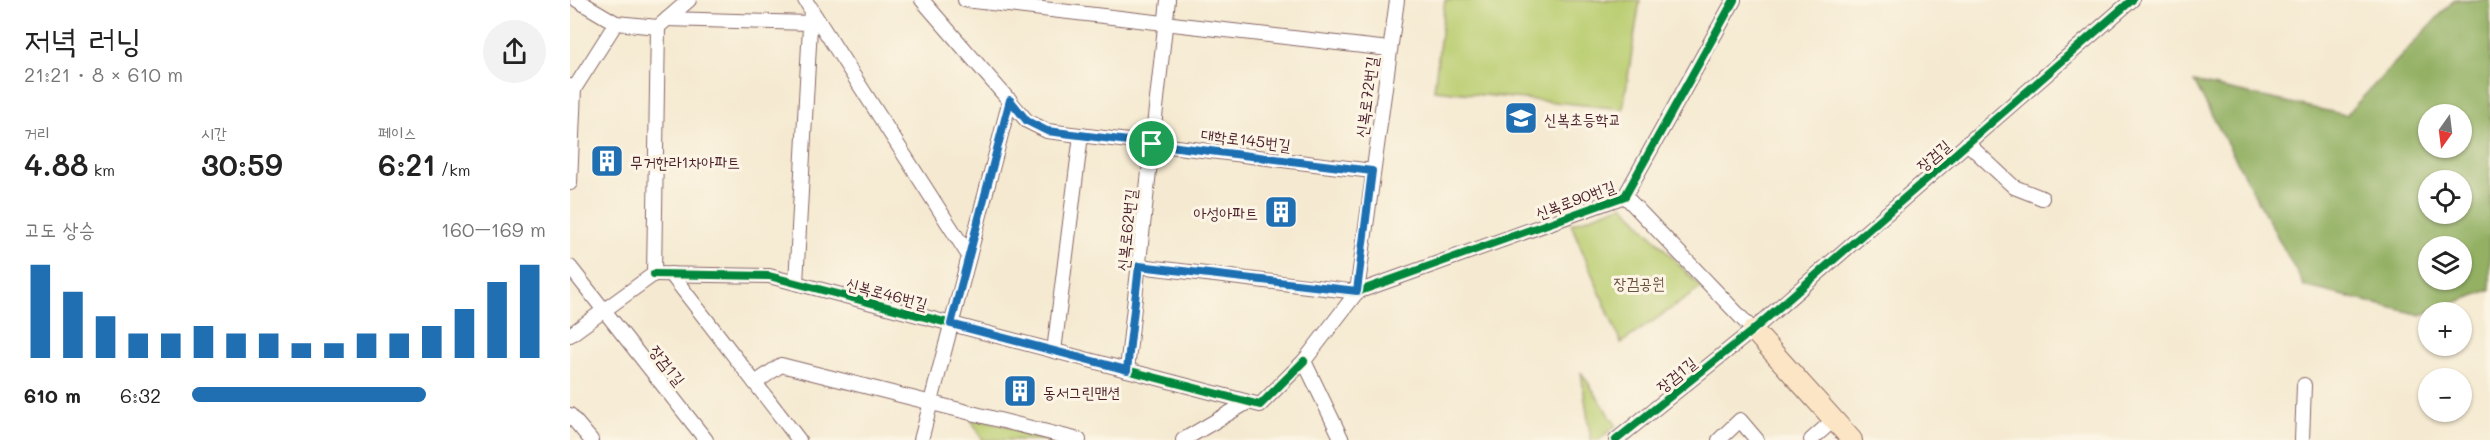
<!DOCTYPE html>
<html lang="ko">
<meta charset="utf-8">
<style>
:root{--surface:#fff;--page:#f2f2f2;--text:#222;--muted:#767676;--accent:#1f6fb2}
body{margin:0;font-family:Mali,"Poor Story",sans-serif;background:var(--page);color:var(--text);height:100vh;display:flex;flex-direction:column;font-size:22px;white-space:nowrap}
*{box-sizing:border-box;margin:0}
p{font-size:20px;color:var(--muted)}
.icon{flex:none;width:33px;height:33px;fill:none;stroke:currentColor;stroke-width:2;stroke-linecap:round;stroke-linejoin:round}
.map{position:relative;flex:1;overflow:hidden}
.panel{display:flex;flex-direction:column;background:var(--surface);width:570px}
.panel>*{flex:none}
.needle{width:39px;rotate:194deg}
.fabs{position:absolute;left:1848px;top:104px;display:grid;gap:12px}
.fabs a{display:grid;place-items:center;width:54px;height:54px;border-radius:50%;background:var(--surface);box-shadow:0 2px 4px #0004;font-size:30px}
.pin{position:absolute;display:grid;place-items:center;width:51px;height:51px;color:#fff;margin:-26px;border:3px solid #fff;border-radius:50%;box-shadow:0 2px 6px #0007}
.round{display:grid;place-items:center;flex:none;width:63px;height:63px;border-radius:32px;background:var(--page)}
.headline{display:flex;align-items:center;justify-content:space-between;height:102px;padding:0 24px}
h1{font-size:33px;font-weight:600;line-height:45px}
.stats{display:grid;grid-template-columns:repeat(3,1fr);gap:9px;height:102px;padding:6px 24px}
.stats div{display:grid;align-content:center}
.stats b{font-size:30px;font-weight:600}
.stats small{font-size:16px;font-weight:400}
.stats p{font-size:16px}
.chart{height:168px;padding:12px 24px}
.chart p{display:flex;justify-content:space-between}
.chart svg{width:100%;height:108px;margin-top:6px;stroke:var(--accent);stroke-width:6}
ul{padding:0 24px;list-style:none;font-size:20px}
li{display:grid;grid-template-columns:96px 72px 1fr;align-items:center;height:45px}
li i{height:15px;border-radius:8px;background:var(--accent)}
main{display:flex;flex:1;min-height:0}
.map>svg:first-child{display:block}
.green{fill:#bacd71;stroke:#82764e;stroke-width:1.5}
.forest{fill:#93b063;stroke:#6e6847;stroke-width:1.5;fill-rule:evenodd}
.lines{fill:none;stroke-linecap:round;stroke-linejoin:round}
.street-casing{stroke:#866665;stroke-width:16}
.secondary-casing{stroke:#866665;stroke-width:22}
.street{stroke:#fff;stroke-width:14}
.secondary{stroke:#fce5c4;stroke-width:20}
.cycleway-casing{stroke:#fcf5e5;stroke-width:11}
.cycleway{stroke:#00873e;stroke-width:8}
.route-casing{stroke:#fff;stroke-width:12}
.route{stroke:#1f6fb2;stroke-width:8}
.labels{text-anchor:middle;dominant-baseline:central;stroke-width:6;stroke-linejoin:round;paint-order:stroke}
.street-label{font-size:16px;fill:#4a1f2b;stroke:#fcf5e5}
.poi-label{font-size:16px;fill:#4a1f2b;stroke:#fcf5e5;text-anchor:start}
.park-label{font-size:16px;fill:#6c5340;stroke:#fcf5e5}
</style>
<main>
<section class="panel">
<div class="headline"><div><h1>저녁 러닝</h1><p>21:21 · 8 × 610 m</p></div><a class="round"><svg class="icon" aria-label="share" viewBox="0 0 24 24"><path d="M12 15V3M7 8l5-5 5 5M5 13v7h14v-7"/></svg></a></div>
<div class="stats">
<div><p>거리</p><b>4.88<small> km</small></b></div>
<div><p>시간</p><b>30:59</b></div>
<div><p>페이스</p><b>6:21<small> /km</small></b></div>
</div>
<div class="chart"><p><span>고도 상승</span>160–169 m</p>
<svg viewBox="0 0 160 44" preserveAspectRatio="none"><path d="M5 44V6M15 44V17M25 44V27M35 44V34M45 44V34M55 44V31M65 44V34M75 44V34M85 44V38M95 44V38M105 44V34M115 44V34M125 44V31M135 44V24M145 44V13M155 44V6"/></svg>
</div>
<ul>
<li><b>610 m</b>6:32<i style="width:66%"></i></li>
</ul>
</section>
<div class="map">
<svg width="1920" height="440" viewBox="0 0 1920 440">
<rect width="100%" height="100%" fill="#fcf5e5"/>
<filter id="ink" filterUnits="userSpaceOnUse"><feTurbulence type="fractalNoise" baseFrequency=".0167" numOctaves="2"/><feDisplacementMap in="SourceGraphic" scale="12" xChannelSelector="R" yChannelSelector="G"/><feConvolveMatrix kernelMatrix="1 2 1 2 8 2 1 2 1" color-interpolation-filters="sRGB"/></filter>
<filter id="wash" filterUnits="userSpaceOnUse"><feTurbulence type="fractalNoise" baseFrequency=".008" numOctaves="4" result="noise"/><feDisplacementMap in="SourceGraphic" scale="24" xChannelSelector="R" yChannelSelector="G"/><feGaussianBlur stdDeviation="1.35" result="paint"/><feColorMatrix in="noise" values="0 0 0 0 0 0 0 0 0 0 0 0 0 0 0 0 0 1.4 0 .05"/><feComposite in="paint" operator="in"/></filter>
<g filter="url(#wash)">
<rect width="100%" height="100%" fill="#f5ead1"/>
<g class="green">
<path d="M875 0H1070L1053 109 864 90Z"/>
<path d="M1053 205 1131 288 1051 343 1001 224Z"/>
<path d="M1011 372 1046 425 1029 440H1021Z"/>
<path d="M399 416 490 440H413Z"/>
</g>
<path class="forest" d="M1884 0H1920V290L1851 315 1734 286 1624 82 1776 115ZM1858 114H1892V147H1858ZM1858 180H1892V213H1858ZM1858 246H1892V279H1858Z"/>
</g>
<g filter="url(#ink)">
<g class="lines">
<g class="street-casing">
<g id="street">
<path d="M7 0 46 23 88 27"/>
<path d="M235 0 399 256"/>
<path d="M352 0 457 121 477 131 802 171"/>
<path d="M395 0 819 49"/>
<path d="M97 19 240 23"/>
<path d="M0 86 4 89 46 23"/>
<path d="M1397 143 1444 187 1472 198"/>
<path d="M0 183 4 89"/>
<path d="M1055 196 1183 330"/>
<path d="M569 266 787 292 1055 196 1164 0"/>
<path d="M0 267 136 440"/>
<path d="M84 274 199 276 690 405 734 361"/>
<path d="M84 274 88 27 119 0"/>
<path d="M101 274 229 440"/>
<path d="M226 283 241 8"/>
<path d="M0 335 84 274"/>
<path d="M484 351 511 135"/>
<path d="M557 370 598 0"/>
<path d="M185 383 211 365 509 440"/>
<path d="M0 415 21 440"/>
<path d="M351 440 440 100"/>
<path d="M613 440 678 402"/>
<path d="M772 440 734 361 787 292 827 0"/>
<path d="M1046 440 1183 330 1562 0"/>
<path d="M1149 440 1170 420 1187 440"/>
<path d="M1241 440 1259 424"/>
<path d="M1732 440 1734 385"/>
</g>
</g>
<g class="secondary-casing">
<path id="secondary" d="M1183 330 1282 440"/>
</g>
<use href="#street" class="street"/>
<use href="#secondary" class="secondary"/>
<g class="cycleway-casing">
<g id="cycleway">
<path d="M569 266 787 292 1055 196 1164 0"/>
<path d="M84 274 199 276 690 405 734 361"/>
<path d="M1046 440 1183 330 1562 0"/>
</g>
</g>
<use href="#cycleway" class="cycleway"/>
</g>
</g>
<g class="lines" filter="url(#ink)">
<g class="route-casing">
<path id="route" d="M440 100 457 121 477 131 802 171 787 291 569 266 557 370 381 324Z"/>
</g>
<use href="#route" class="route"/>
</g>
<defs>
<g id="school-square" transform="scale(1.725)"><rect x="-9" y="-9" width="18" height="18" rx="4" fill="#1f6fb2" stroke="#fcf5e5"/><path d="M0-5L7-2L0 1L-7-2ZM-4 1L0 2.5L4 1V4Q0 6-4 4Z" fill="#fff"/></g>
<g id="building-square" transform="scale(1.725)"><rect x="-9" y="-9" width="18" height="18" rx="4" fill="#1f6fb2" stroke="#fcf5e5"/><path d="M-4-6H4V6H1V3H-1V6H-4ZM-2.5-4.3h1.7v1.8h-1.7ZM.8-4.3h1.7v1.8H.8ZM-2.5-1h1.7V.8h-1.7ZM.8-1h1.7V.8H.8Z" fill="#fff"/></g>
</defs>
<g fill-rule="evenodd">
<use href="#school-square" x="951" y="118"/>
<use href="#building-square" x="37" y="161"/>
<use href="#building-square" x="711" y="212"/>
<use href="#building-square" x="450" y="391"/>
</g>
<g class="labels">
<g class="street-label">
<text transform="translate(796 97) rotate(-82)">신복로72번길</text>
<text transform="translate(676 139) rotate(7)">대학로145번길</text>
<text transform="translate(1363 155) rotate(-41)">장검길</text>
<text transform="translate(1005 199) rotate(-20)">신복로90번길</text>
<text transform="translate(556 230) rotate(-84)">신복로62번길</text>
<text transform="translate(317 293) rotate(15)">신복로46번길</text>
<text transform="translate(98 365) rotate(52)">장검1길</text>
<text transform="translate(1106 374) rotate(-39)">장검1길</text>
</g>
<g class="poi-label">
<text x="974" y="118">신복초등학교</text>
<text x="60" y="161">무거한라1차아파트</text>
<text x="688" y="212" text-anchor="end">아성아파트</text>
<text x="473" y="391">동서그린맨션</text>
</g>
<g class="park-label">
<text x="1069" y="282">장검공원</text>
</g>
</g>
</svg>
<div class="fabs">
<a><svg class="needle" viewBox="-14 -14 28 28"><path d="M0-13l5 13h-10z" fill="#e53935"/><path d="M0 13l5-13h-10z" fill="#767676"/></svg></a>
<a><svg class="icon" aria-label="locate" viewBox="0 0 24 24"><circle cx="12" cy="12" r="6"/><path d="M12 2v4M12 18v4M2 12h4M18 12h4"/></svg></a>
<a><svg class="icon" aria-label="layers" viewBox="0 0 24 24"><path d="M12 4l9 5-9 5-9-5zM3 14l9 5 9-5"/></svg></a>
<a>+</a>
<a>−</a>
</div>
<div class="pin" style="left:582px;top:144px;background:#1e9e55"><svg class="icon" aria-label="arrive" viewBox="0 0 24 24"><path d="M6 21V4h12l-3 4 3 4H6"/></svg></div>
</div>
</main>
